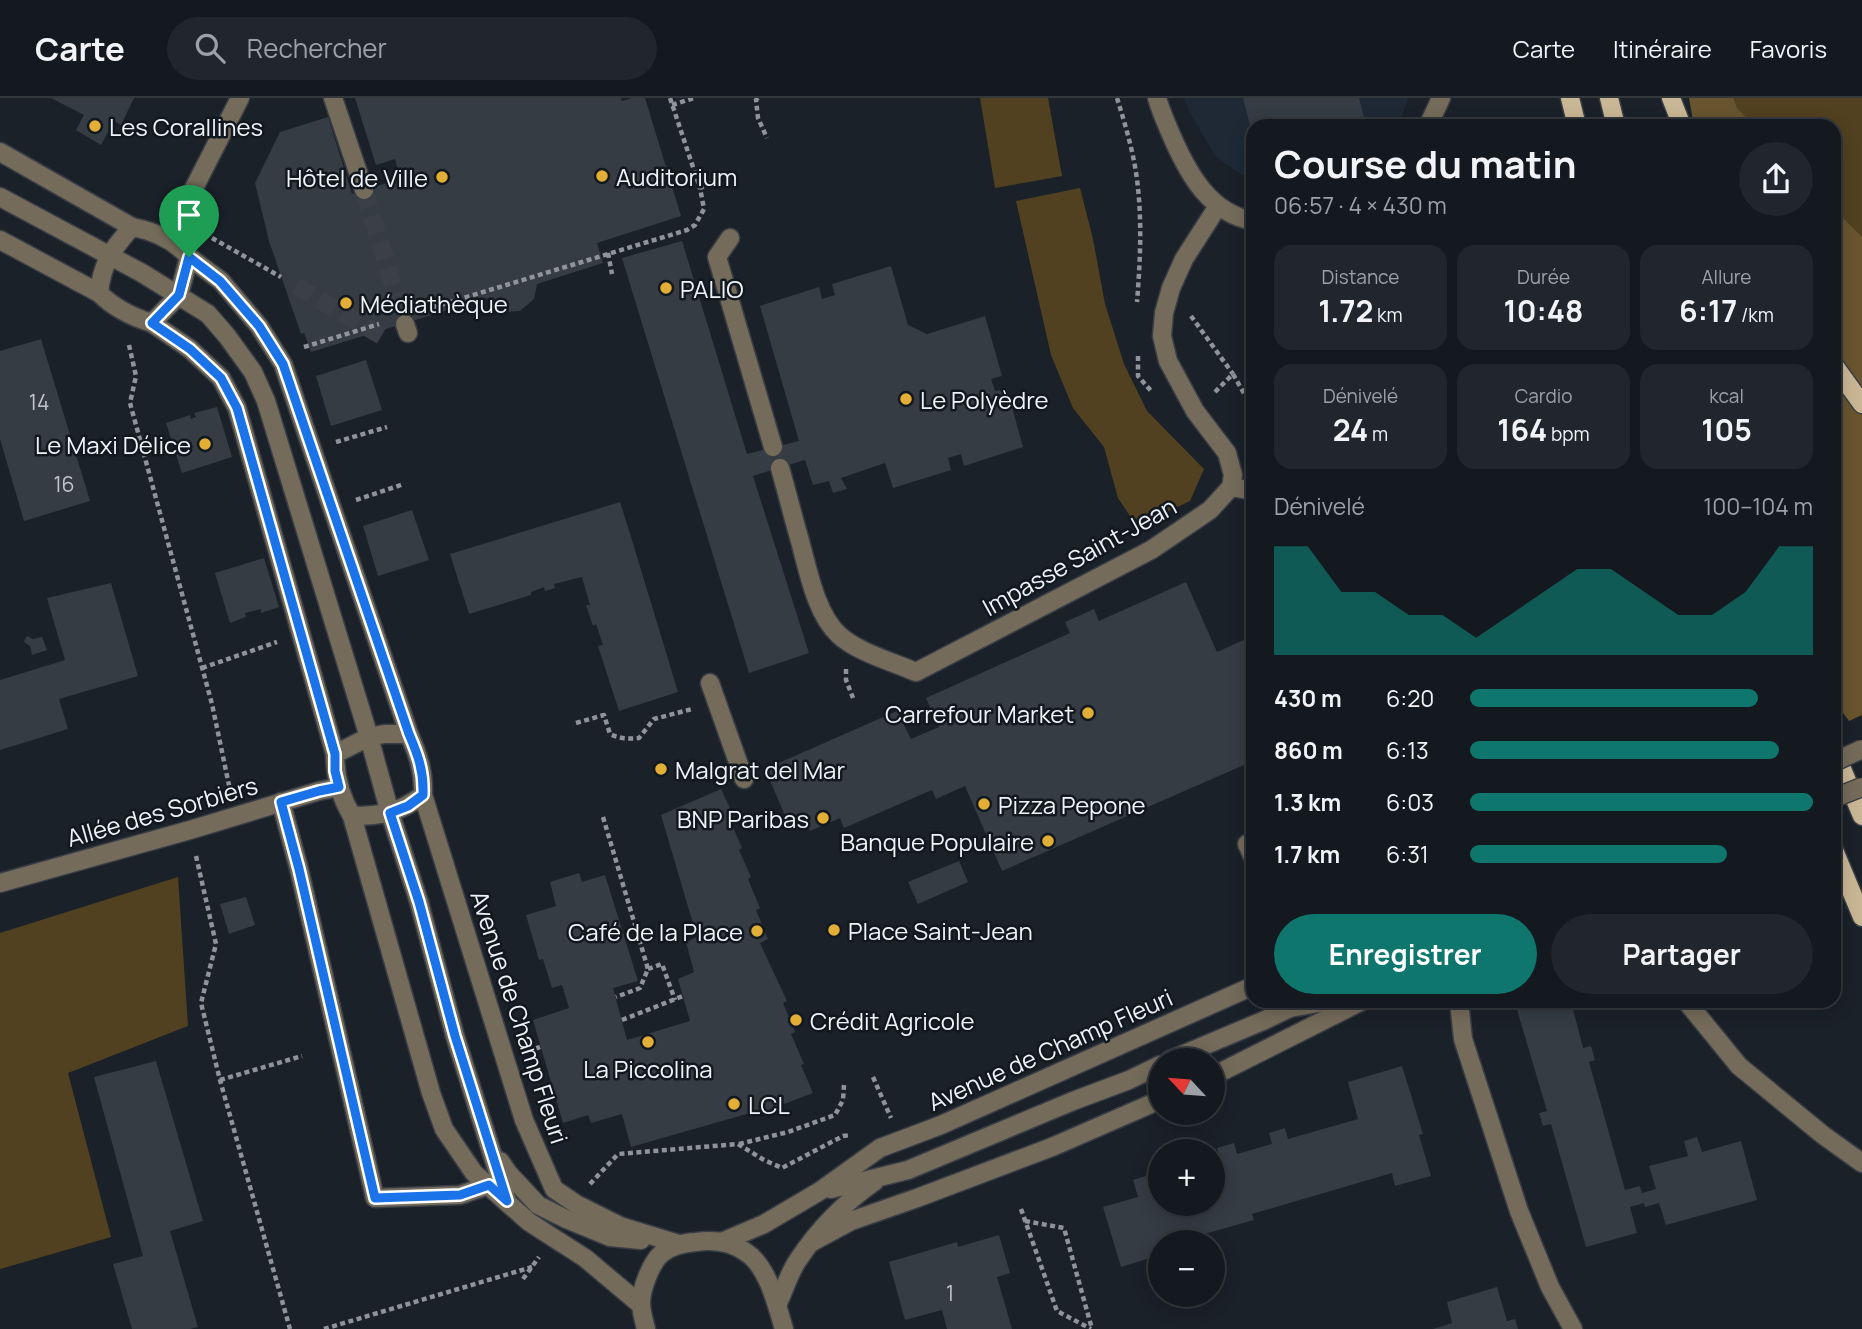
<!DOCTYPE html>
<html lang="fr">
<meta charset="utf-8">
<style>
:root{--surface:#14191f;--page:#21262c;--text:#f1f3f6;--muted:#9da0a4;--line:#33383d;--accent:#0f766e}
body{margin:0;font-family:Manrope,sans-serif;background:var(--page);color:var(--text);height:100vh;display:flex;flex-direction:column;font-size:26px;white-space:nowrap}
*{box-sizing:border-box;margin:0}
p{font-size:23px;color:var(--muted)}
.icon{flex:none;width:38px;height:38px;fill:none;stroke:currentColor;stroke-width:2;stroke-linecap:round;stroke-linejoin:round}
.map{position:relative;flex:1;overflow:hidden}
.sheet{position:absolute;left:1246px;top:21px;width:595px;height:889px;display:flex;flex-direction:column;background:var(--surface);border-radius:21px;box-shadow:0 4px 18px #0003,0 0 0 2px var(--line)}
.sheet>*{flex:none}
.needle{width:46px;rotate:296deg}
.controls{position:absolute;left:1148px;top:950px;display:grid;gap:14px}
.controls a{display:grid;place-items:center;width:77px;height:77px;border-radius:50%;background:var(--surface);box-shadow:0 4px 18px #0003,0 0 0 2px var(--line);font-size:35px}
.pin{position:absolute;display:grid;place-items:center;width:60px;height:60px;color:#fff;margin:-72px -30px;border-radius:50% 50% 50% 0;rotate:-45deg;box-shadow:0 0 7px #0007}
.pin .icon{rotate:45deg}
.round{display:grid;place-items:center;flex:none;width:74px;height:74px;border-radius:37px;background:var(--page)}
.overview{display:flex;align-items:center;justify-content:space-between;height:119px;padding:0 28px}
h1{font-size:38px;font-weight:700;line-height:52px}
.stats{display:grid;grid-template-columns:repeat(3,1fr);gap:10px;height:119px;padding:7px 28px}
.stats div{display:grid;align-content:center;border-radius:18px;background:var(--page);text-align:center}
.stats b{font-size:30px;font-weight:700}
.stats small{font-size:19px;font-weight:400}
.stats p{font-size:19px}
.chart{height:196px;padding:14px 28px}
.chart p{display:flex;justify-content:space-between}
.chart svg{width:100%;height:126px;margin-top:7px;fill:var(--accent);opacity:.7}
.cta{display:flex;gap:14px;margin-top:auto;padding:14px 28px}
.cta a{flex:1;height:80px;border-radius:42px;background:var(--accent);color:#fff;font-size:28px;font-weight:700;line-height:80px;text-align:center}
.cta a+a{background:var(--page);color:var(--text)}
ul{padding:0 28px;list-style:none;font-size:23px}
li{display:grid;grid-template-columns:112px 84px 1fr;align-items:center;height:52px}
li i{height:18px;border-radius:9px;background:var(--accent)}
header{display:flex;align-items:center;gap:42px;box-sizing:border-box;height:98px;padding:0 35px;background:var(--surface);border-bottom:2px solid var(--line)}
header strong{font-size:33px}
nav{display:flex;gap:38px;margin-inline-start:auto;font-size:24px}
.search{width:490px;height:63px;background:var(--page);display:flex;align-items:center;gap:18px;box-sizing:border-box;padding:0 24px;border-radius:38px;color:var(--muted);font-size:26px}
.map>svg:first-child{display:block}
.built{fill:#1f2936}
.green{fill:#514120}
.forest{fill:#68552f}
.building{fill:#353c44}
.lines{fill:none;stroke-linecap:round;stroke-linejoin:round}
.minor-tunnel{stroke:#3b4048;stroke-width:18;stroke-dasharray:18 9;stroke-linecap:butt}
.minor-casing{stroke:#393e46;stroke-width:21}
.major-casing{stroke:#393e46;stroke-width:21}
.path{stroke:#8f949b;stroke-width:4.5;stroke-dasharray:5 3.5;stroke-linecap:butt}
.minor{stroke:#746b5a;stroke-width:18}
.major{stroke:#c9b694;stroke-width:18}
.minor-bridge-casing{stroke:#393e46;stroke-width:21;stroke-linecap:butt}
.minor-bridge{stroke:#746b5a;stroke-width:18}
.route-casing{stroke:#fff;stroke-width:14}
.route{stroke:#1a73e8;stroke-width:9}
.poi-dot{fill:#e3ae35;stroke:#12181f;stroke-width:2.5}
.labels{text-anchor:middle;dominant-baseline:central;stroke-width:5;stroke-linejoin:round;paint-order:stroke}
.number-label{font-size:21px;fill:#c0c5cc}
.poi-label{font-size:24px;fill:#eff3f9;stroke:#12181f;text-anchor:start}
.street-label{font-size:24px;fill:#eff3f9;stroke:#12181f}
</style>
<header>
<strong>Carte</strong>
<div class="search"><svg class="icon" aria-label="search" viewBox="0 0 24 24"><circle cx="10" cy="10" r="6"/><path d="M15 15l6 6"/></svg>Rechercher</div>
<nav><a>Carte</a><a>Itinéraire</a><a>Favoris</a></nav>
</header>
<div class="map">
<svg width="1862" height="1231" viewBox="0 0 1862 1231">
<rect width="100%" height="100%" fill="#1b2129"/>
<path class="built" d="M1184 0H1408L1399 28H1253V82L1239 75 1215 58 1190 15Z"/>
<g class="green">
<path d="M980 0H1048L1062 78 995 90Z"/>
<path d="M1719 0H1862V223L1834 180V28H1736Z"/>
<path d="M1080 90 1093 141 1105 206 1124 266 1147 313 1204 371 1190 403 1144 425 1130 418 1118 400 1104 349 1073 310 1051 257 1016 103Z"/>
<path d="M178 779 188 928 68 975 111 1139 0 1171V835Z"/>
</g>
<g class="forest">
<path d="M1689 0H1733L1737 10 1754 28H1694Z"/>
<path d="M1834 111 1862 139V617L1849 623 1841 612 1834 596Z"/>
</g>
<g class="building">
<path d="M51 0H134L121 27 114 23 101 47 76 32 84 17Z"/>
<path d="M355 0H621L622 3 632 0H645L681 118 597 145 603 165 537 186 534 201 520 213 506 214 491 206 487 200 311 254 304 235 301 236 269 143 255 85 280 34 328 19 352 96 400 81 395 61 376 67Z"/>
<path d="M1243 0H1359L1366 28H1253L1252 35Z"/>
<path d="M682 143 747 356 799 343 760 208 819 189 822 201 835 197 832 186 891 168 908 227 927 236 985 218 1002 278 991 281 995 293 1007 291 1023 349 964 368 961 356 948 360 951 372 893 390 885 365 841 380 847 391 833 395 829 383 813 387 805 362 753 378 809 555 749 575 622 160Z"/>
<path d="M41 241 90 403 24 423 0 341V253Z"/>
<path d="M366 262 382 312 331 328 316 278Z"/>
<path d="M217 309 232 359 182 375 166 325 190 317 191 321 196 319 194 315Z"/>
<path d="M620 404 628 429 678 594 619 613 598 548 603 547 596 526 593 528 586 507H590L582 479 554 486 555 490 545 493 544 489 531 494V497L469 516 450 456Z"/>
<path d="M412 412 429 462 378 478 363 428Z"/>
<path d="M264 460 279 509 261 515V511L245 515 246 519 230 525 215 475Z"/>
<path d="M1186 484 1217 554 1253 538V663L1002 773 965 688 936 701 932 692 844 730 840 720 810 733 805 723 790 729 765 671 897 613 911 641 939 629 926 600 1070 535 1065 524 1094 511 1099 523Z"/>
<path d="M111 485 138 578 59 601 68 631 0 652V582L65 562 47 500Z"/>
<path d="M27 538 33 541 42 539 47 552 32 557 30 548 24 544Z"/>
<path d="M721 691 734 719 730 722 742 750 739 752 751 779 748 781 760 810 756 812 768 841 760 845 787 903 783 905 795 934 791 936 804 966 801 967 813 995 753 1018 750 1015 631 1049 622 1016 591 1025 588 1017 563 1025 533 922 569 910 562 887 552 890 543 861 539 862 526 817 556 808 550 784 579 775 582 784 605 777 638 883 613 890 627 942 690 923 678 881 694 874 686 844 697 839 661 717Z"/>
<path d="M959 763 968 784 918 806 908 784Z"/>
<path d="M246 799 255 827 229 836 220 806Z"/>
<path d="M1522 903H1571L1583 950 1591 948 1595 962 1589 964 1625 1092 1640 1088 1642 1095 1656 1091 1649 1068 1688 1058 1684 1043 1697 1039 1702 1054 1741 1043 1757 1102 1666 1127 1659 1105 1645 1109 1644 1105 1630 1109 1637 1135 1586 1149 1551 1026 1543 1028 1539 1015 1547 1013 1515 905Z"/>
<path d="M156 963 203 1123 170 1133 198 1229 190 1231H132L113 1166 143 1158 94 979Z"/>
<path d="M1402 968 1423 1036 1419 1037 1431 1078 1395 1088 1392 1075 1252 1116 1254 1122 1176 1144H1160V1157L1121 1169 1103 1109 1138 1099 1133 1082 1149 1077 1152 1088 1160 1086V1106H1213V1070L1222 1067 1217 1050 1234 1045 1237 1056 1272 1046 1269 1035 1285 1030 1288 1041 1358 1021 1348 984Z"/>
<path d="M999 1137 1010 1175 997 1179 1012 1231H947L942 1212 905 1222 889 1164 957 1144 958 1149Z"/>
<path d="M1497 1189 1507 1223 1515 1221 1518 1231H1433L1452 1225 1447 1204Z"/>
</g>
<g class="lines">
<g class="minor-tunnel">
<path d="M364 92 405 226"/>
<path d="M296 188 387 241"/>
</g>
<g class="minor-casing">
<g id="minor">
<path d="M333 0 364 92"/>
<path d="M1157 0C1161 14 1167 27 1173 41 1189 77 1210 115 1253 123"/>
<path d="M1428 28 1441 0"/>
<path d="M0 54 132 129"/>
<path d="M0 99 142 175 208 216 227 238 253 274 266 303 369 639 390 715 419 804 455 938 507 1103"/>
<path d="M730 140 717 159 773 349"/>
<path d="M168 141 240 0"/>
<path d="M0 142 99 195C114 210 132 219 152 225L179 197 189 159C174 142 154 133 132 129 112 151 102 165 99 195"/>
<path d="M189 159 221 183 259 228 283 266 409 636"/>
<path d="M152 225 190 251 221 280 237 310 335 656"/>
<path d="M405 226 408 235"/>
<path d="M780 370C787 394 793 419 800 443 808 472 816 516 839 537 857 554 893 564 916 574L1151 452 1210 412 1231 389 1233 377 1227 355 1195 313 1168 263 1162 238 1164 215 1171 190 1184 161 1218 108"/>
<path d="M1231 389 1253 393"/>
<path d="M710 585 744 681"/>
<path d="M423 697C399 715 381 718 352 718 340 698 335 679 335 656L369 639 384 636H409C418 657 424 673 423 697L524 1022 554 1091 576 1106 620 1128 679 1146"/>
<path d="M281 704 299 771 375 1100 460 1097 489 1087"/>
<path d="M352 718 431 995 444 1031 474 1075 529 1124 585 1160 641 1207"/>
<path d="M1253 744 1247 746 1253 759"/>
<path d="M0 785 190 732 319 693 339 689"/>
<path d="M1459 903 1463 941 1519 1113 1550 1189 1573 1231"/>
<path d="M1686 903 1739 968 1823 1037 1862 1065"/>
<path d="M1290 910 1330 903"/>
<path d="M1170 962 1265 922 1290 910 1299 903"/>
<path d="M1213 978 1362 903"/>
<path d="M500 1063 509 1076 538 1107 566 1121 610 1139 641 1142"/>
<path d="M831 1091 908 1072 1073 1003 1129 982 1160 967"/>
<path d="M724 1143 764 1126 820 1093 880 1050 941 1027 1253 888"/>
<path d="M812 1144 851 1123 917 1100 1052 1049 1160 1002"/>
<path d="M777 1207C784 1193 789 1175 798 1162 818 1132 844 1105 874 1084"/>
<path d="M646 1231C644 1223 641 1213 641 1205 641 1191 651 1165 661 1156 671 1147 684 1145 696 1144 715 1141 732 1144 747 1155 768 1169 777 1208 784 1231"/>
</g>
</g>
<g class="major-casing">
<g id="major">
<path d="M1570 0 1577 28"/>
<path d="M1609 0 1616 28"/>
<path d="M1671 0 1682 28"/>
<path d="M1834 267 1862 306"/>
<path d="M1834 652 1862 718"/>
<path d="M1834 752 1862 819"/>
</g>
</g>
<g class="path">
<path d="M670 0 700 90"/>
<path d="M758 0 756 2 758 20 767 40"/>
<path d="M1117 0C1126 29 1135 59 1138 90 1142 128 1140 166 1137 204"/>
<path d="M672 7 694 0"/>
<path d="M212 140 281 179"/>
<path d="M608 155 612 176"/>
<path d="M424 212 687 132 695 127 704 111 700 90 716 83"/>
<path d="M1191 218 1233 276"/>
<path d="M129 247 136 278 130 305 212 606 230 692"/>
<path d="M304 249 379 226"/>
<path d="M1138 258V278L1152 294"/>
<path d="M1215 294 1233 276 1253 311"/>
<path d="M336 344 387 329"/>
<path d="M356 402 404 386"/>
<path d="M202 570 277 544"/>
<path d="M846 571V582L853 600"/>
<path d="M576 625 604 617 610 636C620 641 628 641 639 640L654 621 692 611"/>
<path d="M603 719 648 871 640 890 616 899"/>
<path d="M196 758 216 846 201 905 220 982 290 1231"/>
<path d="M648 871 662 866 675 902"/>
<path d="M622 922 683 898"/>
<path d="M528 953 540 949"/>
<path d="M873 979 891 1020"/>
<path d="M220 982 302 958"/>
<path d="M739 1046 788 1034 835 1017 843 1002 844 987"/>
<path d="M590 1086 618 1056 738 1046 764 1062 782 1070 843 1038 851 1037"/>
<path d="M1021 1111 1057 1213 1091 1231"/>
<path d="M1025 1123 1064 1130 1092 1231"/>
<path d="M523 1181 539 1159"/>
<path d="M324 1231 532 1169"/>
</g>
<use href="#minor" class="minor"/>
<use href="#major" class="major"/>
<g class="minor-bridge-casing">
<g id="minor-bridge">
<path d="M1834 664 1862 651"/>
<path d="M1834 700 1862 689"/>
</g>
</g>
<use href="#minor-bridge" class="minor-bridge"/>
</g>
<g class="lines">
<g class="route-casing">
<path id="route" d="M189 159 220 183 259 228 283 266 409 636C418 657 424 673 423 697L408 708 390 715 419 804 455 938 507 1103 489 1087 460 1097 375 1100 299 771 281 704 319 693 339 689 335 673V656L237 310 221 280 190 251 152 225 179 197Z"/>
</g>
<use href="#route" class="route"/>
</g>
<g class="poi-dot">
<circle cx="95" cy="28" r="7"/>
<circle cx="602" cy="78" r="7"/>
<circle cx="442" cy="79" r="7"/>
<circle cx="666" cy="190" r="7"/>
<circle cx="346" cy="205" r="7"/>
<circle cx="906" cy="301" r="7"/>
<circle cx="205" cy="346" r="7"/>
<circle cx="1088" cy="615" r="7"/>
<circle cx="661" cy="671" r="7"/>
<circle cx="984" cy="706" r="7"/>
<circle cx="823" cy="720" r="7"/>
<circle cx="1048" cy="743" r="7"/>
<circle cx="834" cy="832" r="7"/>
<circle cx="757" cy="833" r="7"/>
<circle cx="796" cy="922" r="7"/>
<circle cx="648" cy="944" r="7"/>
<circle cx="734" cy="1006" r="7"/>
</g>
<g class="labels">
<g class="number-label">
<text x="39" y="304">14</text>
<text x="64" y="386">16</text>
<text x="950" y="1195">1</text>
</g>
<g class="poi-label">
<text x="109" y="28">Les Corallines</text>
<text x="616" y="78">Auditorium</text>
<text x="428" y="79" text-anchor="end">Hôtel de Ville</text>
<text x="680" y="190">PALIO</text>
<text x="360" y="205">Médiathèque</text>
<text x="920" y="301">Le Polyèdre</text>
<text x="191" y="346" text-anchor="end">Le Maxi Délice</text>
<text x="1074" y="615" text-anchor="end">Carrefour Market</text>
<text x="675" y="671">Malgrat del Mar</text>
<text x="998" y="706">Pizza Pepone</text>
<text x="809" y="720" text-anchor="end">BNP Paribas</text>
<text x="1034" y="743" text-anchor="end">Banque Populaire</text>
<text x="848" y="832">Place Saint-Jean</text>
<text x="743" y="833" text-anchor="end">Café de la Place</text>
<text x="810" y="922">Crédit Agricole</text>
<text x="648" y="970" text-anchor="middle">La Piccolina</text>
<text x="748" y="1006">LCL</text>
</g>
<g class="street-label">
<text transform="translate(1079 458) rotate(-29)">Impasse Saint-Jean</text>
<text transform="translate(162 713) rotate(-16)">Allée des Sorbiers</text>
<text transform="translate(520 919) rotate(72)">Avenue de Champ Fleuri</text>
<text transform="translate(1050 951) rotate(-24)">Avenue de Champ Fleuri</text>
</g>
</g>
</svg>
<div class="controls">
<a><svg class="needle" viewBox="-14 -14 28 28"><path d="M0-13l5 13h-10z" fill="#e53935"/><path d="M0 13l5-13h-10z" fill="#9da0a4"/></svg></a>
<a>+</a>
<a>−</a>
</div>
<div class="pin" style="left:189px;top:159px;background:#1e9e55"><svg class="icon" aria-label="arrive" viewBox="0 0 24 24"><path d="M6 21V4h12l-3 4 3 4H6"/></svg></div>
<section class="sheet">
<div class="overview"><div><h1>Course du matin</h1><p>06:57 · 4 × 430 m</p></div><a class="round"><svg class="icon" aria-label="share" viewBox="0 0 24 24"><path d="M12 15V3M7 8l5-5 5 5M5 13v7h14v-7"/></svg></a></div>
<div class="stats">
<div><p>Distance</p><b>1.72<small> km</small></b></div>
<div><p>Durée</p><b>10:48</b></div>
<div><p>Allure</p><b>6:17<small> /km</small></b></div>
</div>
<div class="stats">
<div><p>Dénivelé</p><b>24<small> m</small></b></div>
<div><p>Cardio</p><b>164<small> bpm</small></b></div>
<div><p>kcal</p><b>105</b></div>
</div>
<div class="chart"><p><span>Dénivelé</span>100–104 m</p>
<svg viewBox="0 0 160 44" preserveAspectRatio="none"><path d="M0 44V6L10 6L20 22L30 22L40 30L50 30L60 38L70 30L80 22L90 14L100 14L110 22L120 30L130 30L140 22L150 6L160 6V44z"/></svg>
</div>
<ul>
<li><b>430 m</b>6:20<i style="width:84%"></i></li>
<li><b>860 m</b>6:13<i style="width:90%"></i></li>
<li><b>1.3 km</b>6:03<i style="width:100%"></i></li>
<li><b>1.7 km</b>6:31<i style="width:75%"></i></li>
</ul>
<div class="cta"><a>Enregistrer</a><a>Partager</a></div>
</section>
</div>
